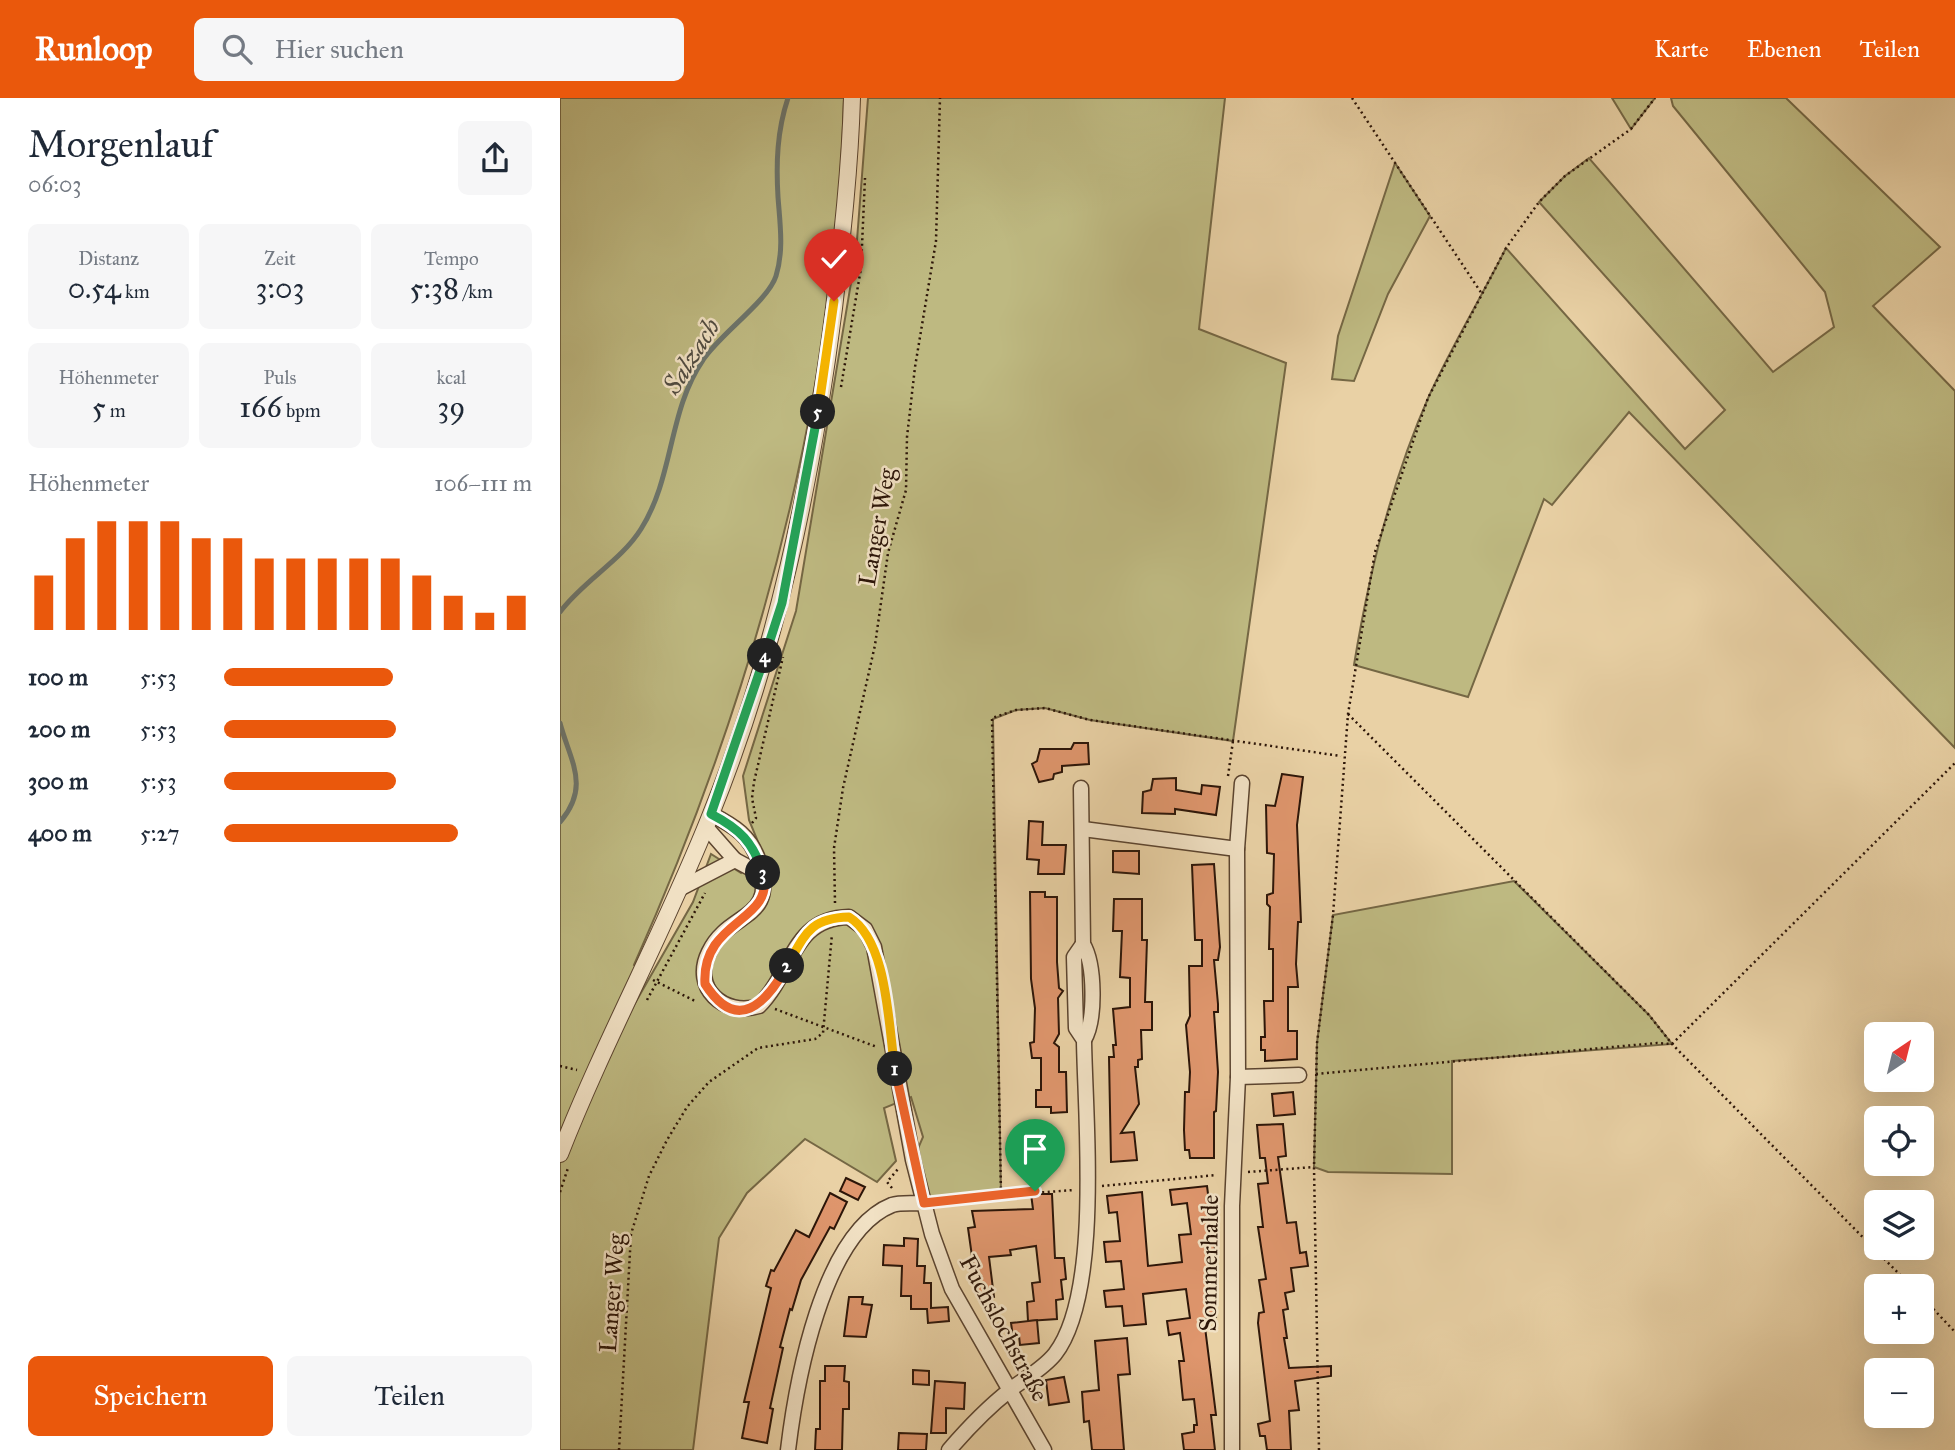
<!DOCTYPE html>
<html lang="de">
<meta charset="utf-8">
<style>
:root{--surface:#fff;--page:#f6f6f7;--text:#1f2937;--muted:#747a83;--accent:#ea580c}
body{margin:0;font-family:"IM FELL Great Primer",serif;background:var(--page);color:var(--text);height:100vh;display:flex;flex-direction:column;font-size:26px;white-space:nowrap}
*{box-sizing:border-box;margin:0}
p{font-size:23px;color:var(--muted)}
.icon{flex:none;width:38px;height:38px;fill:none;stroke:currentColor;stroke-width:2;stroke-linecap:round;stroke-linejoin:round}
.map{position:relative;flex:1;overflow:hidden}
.side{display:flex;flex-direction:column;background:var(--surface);width:560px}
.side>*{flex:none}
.needle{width:46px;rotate:35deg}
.fabs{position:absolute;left:1304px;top:924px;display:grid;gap:14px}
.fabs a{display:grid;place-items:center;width:70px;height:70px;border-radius:10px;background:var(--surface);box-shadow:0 7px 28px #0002;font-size:35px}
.pin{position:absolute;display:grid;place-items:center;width:60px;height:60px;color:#fff;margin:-72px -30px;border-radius:50% 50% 50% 0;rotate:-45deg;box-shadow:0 0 7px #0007}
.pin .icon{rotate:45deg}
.km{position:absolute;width:35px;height:35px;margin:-18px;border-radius:50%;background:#222;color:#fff;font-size:19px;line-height:35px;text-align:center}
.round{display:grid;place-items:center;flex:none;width:74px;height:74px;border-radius:10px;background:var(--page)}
.summary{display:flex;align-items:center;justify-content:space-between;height:119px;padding:0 28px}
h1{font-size:38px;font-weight:600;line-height:52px}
.stats{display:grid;grid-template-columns:repeat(3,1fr);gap:10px;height:119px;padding:7px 28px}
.stats div{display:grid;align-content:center;border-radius:10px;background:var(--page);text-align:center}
.stats b{font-size:30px;font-weight:600}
.stats small{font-size:19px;font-weight:400}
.stats p{font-size:19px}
.chart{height:196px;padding:14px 28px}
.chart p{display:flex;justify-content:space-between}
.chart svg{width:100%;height:126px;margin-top:7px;stroke:var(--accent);stroke-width:6}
.button{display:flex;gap:14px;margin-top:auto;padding:14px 28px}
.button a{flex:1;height:80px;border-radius:10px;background:var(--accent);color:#fff;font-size:28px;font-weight:600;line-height:80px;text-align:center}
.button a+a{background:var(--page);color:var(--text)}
ul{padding:0 28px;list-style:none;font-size:23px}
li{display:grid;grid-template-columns:112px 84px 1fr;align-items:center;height:52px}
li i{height:18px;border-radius:9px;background:var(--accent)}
header{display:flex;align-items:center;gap:42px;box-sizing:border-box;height:98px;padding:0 35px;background:var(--accent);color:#fff}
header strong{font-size:33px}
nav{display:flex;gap:38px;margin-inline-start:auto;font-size:24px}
.search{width:490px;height:63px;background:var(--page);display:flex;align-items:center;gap:18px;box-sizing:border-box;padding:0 24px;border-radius:10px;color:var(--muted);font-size:26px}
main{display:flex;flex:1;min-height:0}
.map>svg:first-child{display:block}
.green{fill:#beb981;stroke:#756744;stroke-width:2}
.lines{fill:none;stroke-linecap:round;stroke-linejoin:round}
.stream{stroke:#6d756c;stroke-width:5}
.building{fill:#df966d;stroke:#2c1508;stroke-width:2}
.minor-casing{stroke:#5b442f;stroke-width:17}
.tertiary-casing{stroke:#5b442f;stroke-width:18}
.path{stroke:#2c1508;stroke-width:2.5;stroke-dasharray:2 3.5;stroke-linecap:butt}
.minor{stroke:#f1e1c4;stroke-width:14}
.tertiary{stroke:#f1e1c4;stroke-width:16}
.split-1-casing{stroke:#fff;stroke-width:14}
.split-2-casing{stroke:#fff;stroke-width:14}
.split-3-casing{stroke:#fff;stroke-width:14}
.split-4-casing{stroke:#fff;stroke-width:14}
.split-5-casing{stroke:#fff;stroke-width:14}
.split-6-casing{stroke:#fff;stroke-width:14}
.split-1{stroke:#f0652b;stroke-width:9}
.split-2{stroke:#f5b400;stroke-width:9}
.split-3{stroke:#f0652b;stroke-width:9}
.split-4{stroke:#22a559;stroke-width:9}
.split-5{stroke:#22a559;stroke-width:9}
.split-6{stroke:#f5b400;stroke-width:9}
.labels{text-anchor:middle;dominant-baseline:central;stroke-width:5;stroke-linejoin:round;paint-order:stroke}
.street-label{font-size:24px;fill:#2c1508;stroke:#f1e1c4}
.water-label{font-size:26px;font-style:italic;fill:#524d42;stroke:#f1e1c4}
</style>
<header>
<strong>Runloop</strong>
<div class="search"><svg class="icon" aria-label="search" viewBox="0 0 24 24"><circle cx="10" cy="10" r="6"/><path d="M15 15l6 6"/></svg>Hier suchen</div>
<nav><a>Karte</a><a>Ebenen</a><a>Teilen</a></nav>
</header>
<main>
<section class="side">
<div class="summary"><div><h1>Morgenlauf</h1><p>06:03</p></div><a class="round"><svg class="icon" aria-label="share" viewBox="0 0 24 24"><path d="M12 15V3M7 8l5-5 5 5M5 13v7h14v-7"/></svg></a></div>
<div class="stats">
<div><p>Distanz</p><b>0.54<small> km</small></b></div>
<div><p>Zeit</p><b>3:03</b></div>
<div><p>Tempo</p><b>5:38<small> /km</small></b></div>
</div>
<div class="stats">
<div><p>Höhenmeter</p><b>5<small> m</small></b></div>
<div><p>Puls</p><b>166<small> bpm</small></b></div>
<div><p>kcal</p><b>39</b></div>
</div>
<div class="chart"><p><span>Höhenmeter</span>106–111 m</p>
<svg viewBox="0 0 160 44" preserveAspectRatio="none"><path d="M5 44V25M15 44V12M25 44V6M35 44V6M45 44V6M55 44V12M65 44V12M75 44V19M85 44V19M95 44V19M105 44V19M115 44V19M125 44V25M135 44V32M145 44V38M155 44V32"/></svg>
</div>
<ul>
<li><b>100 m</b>5:53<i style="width:55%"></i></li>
<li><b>200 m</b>5:53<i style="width:56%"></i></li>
<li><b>300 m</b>5:53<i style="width:56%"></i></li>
<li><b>400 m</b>5:27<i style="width:76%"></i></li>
</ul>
<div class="button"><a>Speichern</a><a>Teilen</a></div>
</section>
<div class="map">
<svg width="1395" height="1352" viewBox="0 0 1395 1352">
<rect width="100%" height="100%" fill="#e9d1a5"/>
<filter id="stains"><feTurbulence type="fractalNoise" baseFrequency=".00286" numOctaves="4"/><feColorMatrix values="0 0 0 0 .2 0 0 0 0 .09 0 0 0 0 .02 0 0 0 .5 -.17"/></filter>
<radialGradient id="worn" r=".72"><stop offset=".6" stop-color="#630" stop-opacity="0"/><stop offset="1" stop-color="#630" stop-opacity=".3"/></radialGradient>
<g class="green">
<path d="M0 0H284C276 301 196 593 74 867L82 873 39 968 133 804 151 756 181 775 201 751 189 722 183 678 236 513 296 155 308 0H665L639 231 726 265 673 643 530 622 485 610 456 612 433 621 441 1096 364 1105 353 1062 363 1039 351 999 324 1010 336 1063 317 1084 245 1041 187 1095 159 1140 133 1352H0Z"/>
<path d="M1052 0H1095L1071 31Z"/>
<path d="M1111 0H1226L1380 149 1313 208 1395 293V650L1069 314 992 407 984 401 908 599 794 567C809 474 831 384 869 298 892 247 921 200 946 150L1125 351 1165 312 979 104 1005 78 1029 60 1213 274 1274 229 1265 194 1113 8Z"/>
<path d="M835 65 870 118 828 196 794 283 772 281 778 238Z"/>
<path d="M954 783 1089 917 1112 946 892 963V1076L768 1074 754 1069 757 945 773 817Z"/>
</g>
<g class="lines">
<g class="stream">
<path d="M0 514C23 483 61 463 81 431 114 379 108 313 143 262 159 237 208 203 216 178 224 152 220 126 218 99 216 65 217 33 228 0"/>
<path d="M0 625C10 663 31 688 0 724"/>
</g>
</g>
<g class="building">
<path d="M514 645H528L529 666 502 668V674L494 676 493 681 479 684 472 666 477 663 480 651H511Z"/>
<path d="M722 676 743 679 737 727 741 824H738L736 866 738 889H728V933H737V961L705 963V952H701V939H705L704 903H713V851H709L710 809 707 806V797L713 795 714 756 707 755 706 707 715 708Z"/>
<path d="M616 680V692L641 696 642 687 660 689 656 717 615 711V716L582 715 583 694 591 692 593 681Z"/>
<path d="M469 723 483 724 482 747H506L504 776H478L479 762 467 761Z"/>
<path d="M553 753H579V776L553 774Z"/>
<path d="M654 766 660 849 658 862H654L658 906V914H654L658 974 656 1013 654 1014V1060H630L629 1052H625L624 1032 625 994H629L630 974 626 927 630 918 629 868H642V842H635L632 767Z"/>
<path d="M470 794H485V799H497V864L499 890 503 893 498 900 499 936 494 945 499 949V974H506L507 1014 491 1015V1009H476V992H481V960H472L470 945 474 944 475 910 471 881Z"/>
<path d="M554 801H582V842H587L585 904H592V932H581L582 961 578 962V969H575L579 1006 561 1035 574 1034 577 1062 551 1064 549 959H554L553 947H556L553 911 570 909V880L560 879 562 833H553Z"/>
<path d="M733 994 735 1016 714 1018 712 996Z"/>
<path d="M723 1026 726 1058 718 1059 727 1125 736 1124 740 1155 746 1154 748 1168 731 1170 734 1193 725 1195 728 1211 723 1212 727 1240H724L729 1270 771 1268V1278L735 1283 739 1312 729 1313 731 1352H707L705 1338H700L698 1326 710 1323 698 1225 699 1215 704 1214 699 1182 706 1181 698 1129H703L698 1086 708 1085 705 1060H700L697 1027Z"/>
<path d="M286 1080 305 1089 298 1102 280 1093Z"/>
<path d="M647 1088 657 1167 650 1168 656 1219 644 1221 656 1317H651L655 1352H624L622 1336 634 1334V1327H637L634 1301 623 1302 619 1263H624L620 1235 609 1237 607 1223 630 1220 626 1191 583 1196 586 1226 564 1228 562 1208 546 1209 544 1193 564 1191 561 1163 546 1164 544 1144 560 1143 557 1114 549 1115 547 1098 582 1094 588 1168 622 1164 619 1137 631 1136 627 1105 612 1107 610 1092Z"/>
<path d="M270 1095 287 1104 274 1131 270 1129 241 1182 232 1212 230 1211 220 1249 223 1250 210 1310 213 1311 207 1345 182 1340 189 1304H184L211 1190 206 1188 211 1172 214 1173 236 1132 249 1139Z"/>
<path d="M471 1096H492L495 1160H504L506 1181 501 1182 503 1201 496 1202 497 1221 468 1223 467 1204 474 1203 472 1185 480 1184 476 1148 450 1152 451 1157 429 1159 434 1199 418 1201 408 1130 415 1129 412 1113 473 1111Z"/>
<path d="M344 1140 358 1141 357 1168H365L364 1185H371V1210L388 1209 389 1223 368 1225 367 1211H351V1198H341L342 1168 323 1167 324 1147 344 1148Z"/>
<path d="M289 1199H303L302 1206 312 1207 306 1239 284 1238Z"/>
<path d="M477 1222 479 1245 460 1247 459 1238 453 1239 451 1225Z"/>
<path d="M567 1240 570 1276 558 1277 564 1352H532L529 1323 524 1324 522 1294 539 1292 535 1243Z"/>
<path d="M265 1268H285L284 1283 289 1284V1311H283L282 1352H255L256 1331H260V1283H265Z"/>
<path d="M353 1272 369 1273V1287L353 1286Z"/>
<path d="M504 1279 509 1304 489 1307 486 1282Z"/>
<path d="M375 1283 405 1285 404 1311 386 1310V1335H371Z"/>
<path d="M339 1335 367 1336 366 1352H338Z"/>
</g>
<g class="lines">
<g class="minor-casing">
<g id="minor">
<path d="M521 690 523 846C535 866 536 922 524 942"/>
<path d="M151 716C174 728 191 738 199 764 218 824 169 812 149 854 131 890 164 919 199 908 233 874 232 820 289 819L305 831 314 849 353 1062 372 1136 392 1191 484 1352"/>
<path d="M146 729 175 762"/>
<path d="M523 731 677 751"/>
<path d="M121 790 175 762 203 777"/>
<path d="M678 979 739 977"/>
<path d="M228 1352C236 1286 262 1135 332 1107 341 1104 355 1106 364 1105"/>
<path d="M389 1352C408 1330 427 1310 450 1292 464 1281 483 1271 495 1256 542 1195 525 1019 524 942L516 930 514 859 523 846"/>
<path d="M672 1352V1108L678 979 677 751 682 685"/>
</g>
</g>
<g class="tertiary-casing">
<path id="tertiary" d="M0 1056C45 941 105 832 151 716 216 555 252 383 274 210 282 140 290 70 292 0"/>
</g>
<g class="path">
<path d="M792 0 922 196"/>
<path d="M281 289 301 170 305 80"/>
<path d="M788 616 1089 917 1112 946 1351 1188"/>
<path d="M668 678 673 643"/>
<path d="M192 725 196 720 192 700 194 684 223 559"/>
<path d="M275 805 274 750 283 690 315 547 328 455 346 392 347 339 355 269 376 143 380 0"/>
<path d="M93 882 137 904"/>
<path d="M87 902 145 795"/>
<path d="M215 911 317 949"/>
<path d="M0 968 17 972"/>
<path d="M756 976 1097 945 1112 946 1395 665"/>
<path d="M688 1074 754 1069"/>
<path d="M542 1088 657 1077"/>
<path d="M332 1090 327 1084 338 1071"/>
<path d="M0 1094 8 1070"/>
<path d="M441 1096 432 620 456 612 485 610 530 622 781 658"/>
<path d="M378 1102 514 1092"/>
<path d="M1362 1199 1395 1234"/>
<path d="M59 1352 71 1136 89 1078 107 1042 127 1009 149 984 198 950 255 941 263 935 272 836"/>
<path d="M759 1352 754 1069 757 945 773 817 788 616 815 454 868 300 946 150 979 104 1005 78 1071 31 1095 0"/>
</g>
<use href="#minor" class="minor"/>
<use href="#tertiary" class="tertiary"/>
</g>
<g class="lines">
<g class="split-1-casing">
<path id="split-1" d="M335 971 364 1105 475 1093"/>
</g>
<g class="split-2-casing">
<path id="split-2" d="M227 868C245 837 249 820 289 819 328 843 328 927 335 971"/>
</g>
<g class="split-3-casing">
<path id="split-3" d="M203 775C216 824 141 821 145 886 177 936 206 906 227 868"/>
</g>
<g class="split-4-casing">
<path id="split-4" d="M203 775C193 744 180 731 151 716L205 558"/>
</g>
<g class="split-5-casing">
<path id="split-5" d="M205 558 222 505 258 314"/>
</g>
<g class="split-6-casing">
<path id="split-6" d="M258 314 274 203"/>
</g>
<use href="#split-1" class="split-1"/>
<use href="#split-2" class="split-2"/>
<use href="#split-3" class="split-3"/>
<use href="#split-4" class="split-4"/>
<use href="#split-5" class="split-5"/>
<use href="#split-6" class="split-6"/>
</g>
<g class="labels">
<g class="street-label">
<text transform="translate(317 429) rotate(-80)">Langer Weg</text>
<text transform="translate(649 1165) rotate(-89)">Sommerhalde</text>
<text transform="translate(52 1195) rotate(-86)">Langer Weg</text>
<text transform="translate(444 1230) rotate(62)">Fuchslochstraße</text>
</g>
<g class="water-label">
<text transform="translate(131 258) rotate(-58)">Salzach</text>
</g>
</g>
<rect width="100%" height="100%" filter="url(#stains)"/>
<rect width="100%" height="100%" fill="url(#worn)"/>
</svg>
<div class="fabs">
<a><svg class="needle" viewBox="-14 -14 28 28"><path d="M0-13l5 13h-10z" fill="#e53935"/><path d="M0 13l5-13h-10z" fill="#747a83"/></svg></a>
<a><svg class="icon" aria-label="locate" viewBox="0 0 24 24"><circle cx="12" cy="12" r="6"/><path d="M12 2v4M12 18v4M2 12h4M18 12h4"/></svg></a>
<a><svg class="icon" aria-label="layers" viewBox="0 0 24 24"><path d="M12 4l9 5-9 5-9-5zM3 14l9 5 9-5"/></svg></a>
<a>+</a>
<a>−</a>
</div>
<div class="pin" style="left:475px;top:1093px;background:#1e9e55"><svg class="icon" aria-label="arrive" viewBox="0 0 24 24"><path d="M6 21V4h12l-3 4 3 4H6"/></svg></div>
<div class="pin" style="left:274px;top:203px;background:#d93025"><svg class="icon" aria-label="check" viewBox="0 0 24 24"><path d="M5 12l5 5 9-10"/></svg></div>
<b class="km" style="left:335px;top:971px">1</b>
<b class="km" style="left:227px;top:868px">2</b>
<b class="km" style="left:203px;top:775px">3</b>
<b class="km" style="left:205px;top:558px">4</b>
<b class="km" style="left:258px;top:314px">5</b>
</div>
</main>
